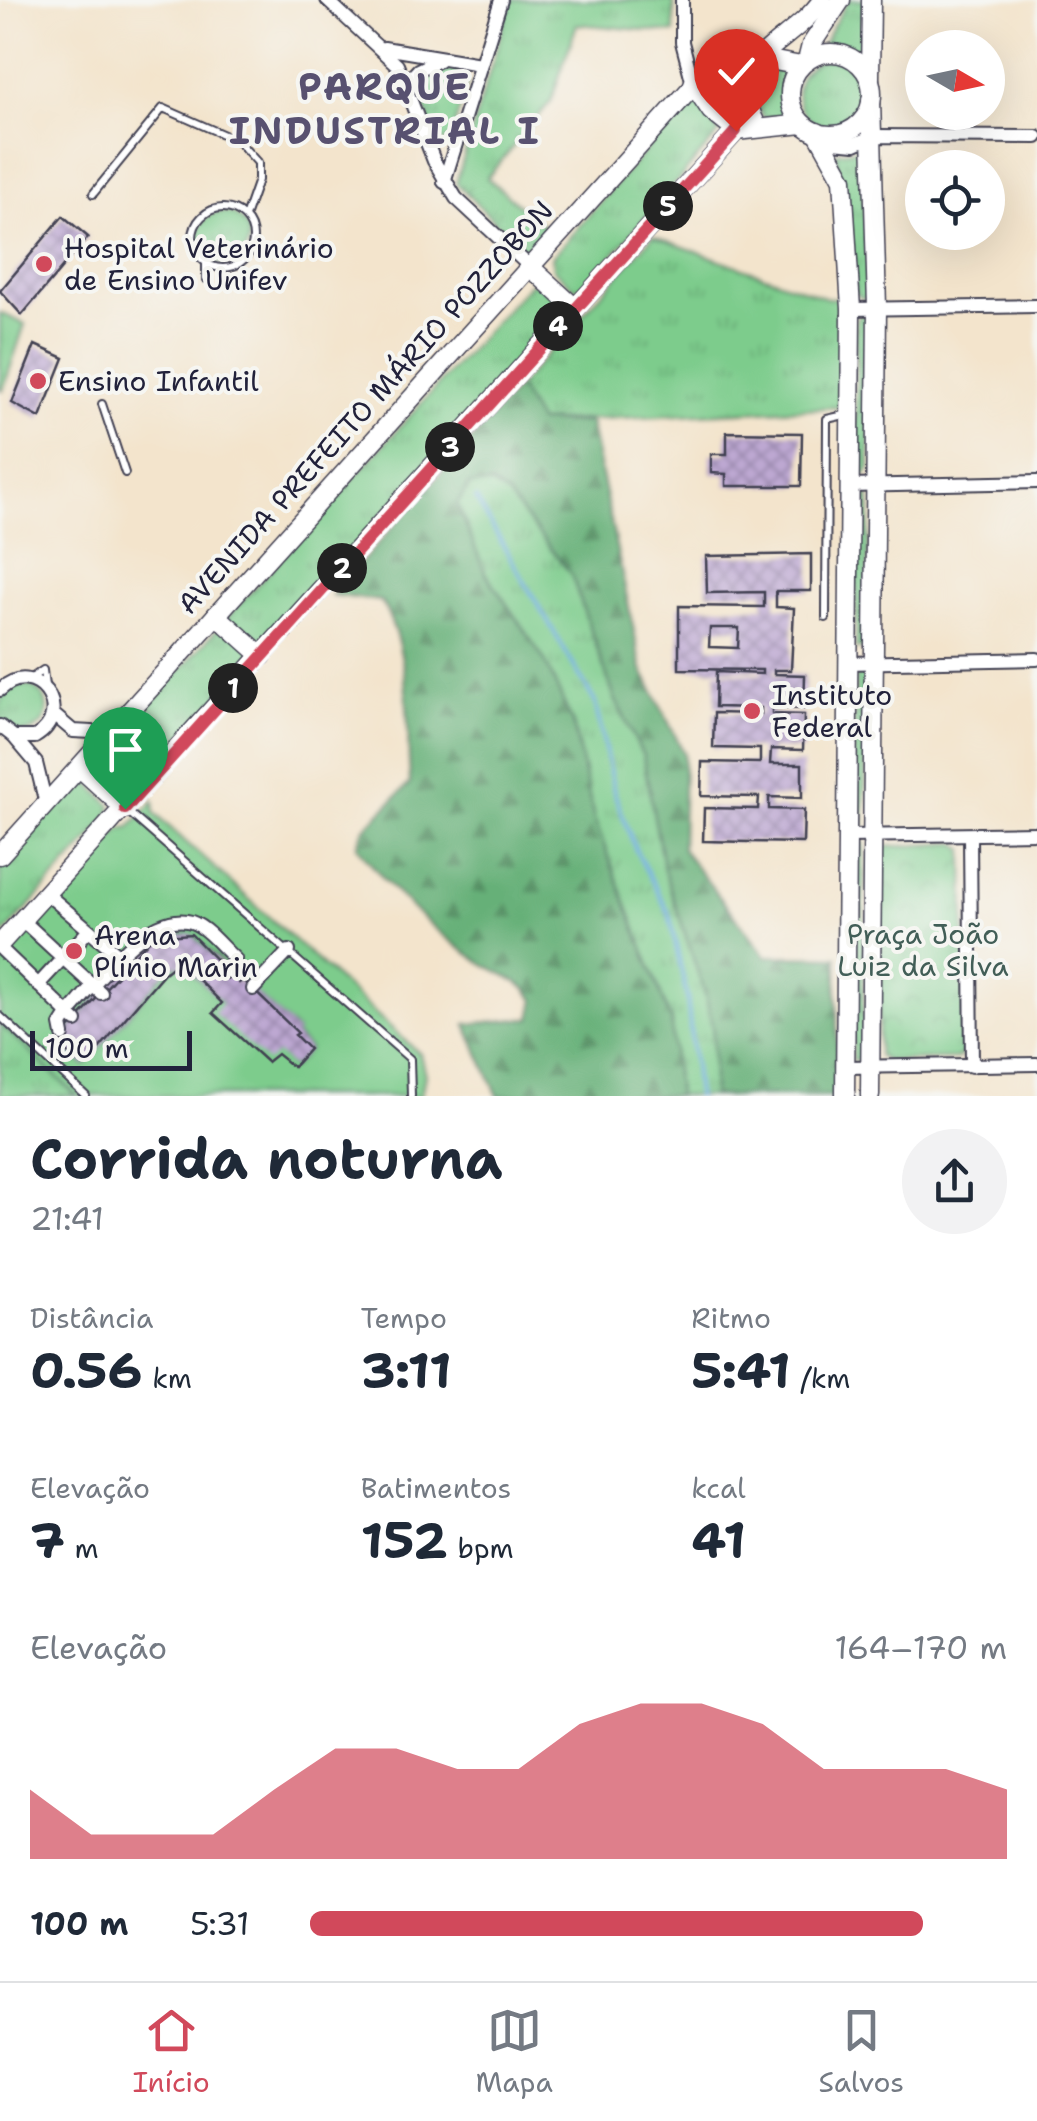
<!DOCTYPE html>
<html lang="pt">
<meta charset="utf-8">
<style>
:root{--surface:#fff;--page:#f2f2f3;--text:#1f2937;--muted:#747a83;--line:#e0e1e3;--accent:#d1495b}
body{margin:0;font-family:"Shantell Sans",sans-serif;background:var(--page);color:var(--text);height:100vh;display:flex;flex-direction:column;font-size:38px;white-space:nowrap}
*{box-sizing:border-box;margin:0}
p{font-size:32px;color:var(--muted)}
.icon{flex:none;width:55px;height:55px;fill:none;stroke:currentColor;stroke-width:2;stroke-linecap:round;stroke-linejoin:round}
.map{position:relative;height:1096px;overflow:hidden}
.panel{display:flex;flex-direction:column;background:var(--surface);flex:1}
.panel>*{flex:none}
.needle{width:65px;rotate:99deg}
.fabs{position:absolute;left:905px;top:30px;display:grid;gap:20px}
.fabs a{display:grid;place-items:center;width:100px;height:100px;border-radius:50%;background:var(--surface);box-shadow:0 10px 40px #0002;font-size:50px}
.scale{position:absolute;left:30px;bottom:25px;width:162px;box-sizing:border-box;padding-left:10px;border:5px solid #22223b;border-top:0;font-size:28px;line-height:35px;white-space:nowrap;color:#22223b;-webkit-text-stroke:8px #f6f6f2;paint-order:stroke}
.pin{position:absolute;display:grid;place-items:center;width:85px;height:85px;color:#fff;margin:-102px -42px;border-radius:50% 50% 50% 0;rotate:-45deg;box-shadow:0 0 10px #0007}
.pin .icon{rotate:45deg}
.km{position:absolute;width:50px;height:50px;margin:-25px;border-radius:50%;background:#222;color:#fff;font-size:28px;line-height:50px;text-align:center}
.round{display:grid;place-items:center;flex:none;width:105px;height:105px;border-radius:52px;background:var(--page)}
.summary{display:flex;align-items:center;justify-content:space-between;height:170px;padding:0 30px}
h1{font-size:55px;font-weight:700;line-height:75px}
.stats{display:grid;grid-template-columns:repeat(3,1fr);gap:15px;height:170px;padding:10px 30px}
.stats div{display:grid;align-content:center}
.stats b{font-size:50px;font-weight:700}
.stats small{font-size:28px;font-weight:400}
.stats p{font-size:28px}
.chart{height:280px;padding:20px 30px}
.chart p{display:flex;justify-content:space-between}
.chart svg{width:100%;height:180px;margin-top:10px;fill:var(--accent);opacity:.7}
ul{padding:0 30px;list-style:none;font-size:32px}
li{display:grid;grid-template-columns:160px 120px 1fr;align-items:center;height:75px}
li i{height:25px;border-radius:12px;background:var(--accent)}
.tabs{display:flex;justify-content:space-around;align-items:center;height:140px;border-top:2px solid var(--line);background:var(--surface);font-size:28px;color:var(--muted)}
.tabs a{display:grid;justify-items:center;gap:5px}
.tabs .active{color:var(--accent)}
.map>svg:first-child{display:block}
.grass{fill:url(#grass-tufts);stroke:#507764;stroke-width:2.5}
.forest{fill:url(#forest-firs);stroke:#44695a;stroke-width:2.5}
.park{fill:url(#park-crowns);stroke:#507764;stroke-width:2.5}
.pitch{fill:#7dcc8c;stroke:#507764;stroke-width:2.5;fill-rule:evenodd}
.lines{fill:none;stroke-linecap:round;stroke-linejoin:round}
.stream{stroke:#66aadb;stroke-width:4}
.building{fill:url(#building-cross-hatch);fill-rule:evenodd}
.lane-casing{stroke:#413f51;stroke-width:10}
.street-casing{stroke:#413f51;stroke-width:16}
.secondary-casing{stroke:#413f51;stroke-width:21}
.lane{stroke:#fff;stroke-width:6}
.street{stroke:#fff;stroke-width:12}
.secondary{stroke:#fff;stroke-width:18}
.route-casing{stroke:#fff;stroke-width:20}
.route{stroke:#d1495b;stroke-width:12}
.poi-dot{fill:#d1495b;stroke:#f6f6f2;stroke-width:4}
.labels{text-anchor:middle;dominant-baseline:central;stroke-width:8;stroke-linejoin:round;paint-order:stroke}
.poi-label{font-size:28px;fill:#22223b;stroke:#f6f6f2;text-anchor:start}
.street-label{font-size:28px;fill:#22223b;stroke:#f6f6f2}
.park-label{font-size:28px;fill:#425e57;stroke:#f6f6f2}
.district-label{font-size:38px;font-weight:bold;letter-spacing:2.5px;fill:#585170;stroke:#f6f6f2}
</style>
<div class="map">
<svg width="1037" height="1096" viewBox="0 0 1037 1096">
<defs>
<pattern id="grass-tufts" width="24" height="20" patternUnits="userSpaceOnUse" patternTransform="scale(2.5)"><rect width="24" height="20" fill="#7dcc8c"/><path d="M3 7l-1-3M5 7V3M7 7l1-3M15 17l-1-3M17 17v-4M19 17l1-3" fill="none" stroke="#6caf7a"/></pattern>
<pattern id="forest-firs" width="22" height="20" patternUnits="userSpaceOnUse" patternTransform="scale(2.5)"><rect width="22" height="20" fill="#66b078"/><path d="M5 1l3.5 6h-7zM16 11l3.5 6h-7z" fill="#548f64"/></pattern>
<pattern id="park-crowns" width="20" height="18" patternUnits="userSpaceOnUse" patternTransform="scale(2.5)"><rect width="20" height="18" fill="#7dcc8c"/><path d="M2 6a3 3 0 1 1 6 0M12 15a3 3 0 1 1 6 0" fill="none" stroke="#6caf7a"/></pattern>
<pattern id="building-cross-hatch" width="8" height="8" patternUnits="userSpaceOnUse" patternTransform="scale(2.5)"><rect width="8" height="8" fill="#bda8d2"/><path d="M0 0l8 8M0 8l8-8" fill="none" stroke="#9988ac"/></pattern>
</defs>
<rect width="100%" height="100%" fill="#f6f6f2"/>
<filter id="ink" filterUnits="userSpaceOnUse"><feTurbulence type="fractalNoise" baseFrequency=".01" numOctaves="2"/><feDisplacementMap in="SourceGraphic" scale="20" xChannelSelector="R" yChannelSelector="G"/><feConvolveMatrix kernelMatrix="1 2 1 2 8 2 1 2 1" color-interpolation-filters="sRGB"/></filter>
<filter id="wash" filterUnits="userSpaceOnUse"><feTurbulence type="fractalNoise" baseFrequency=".0048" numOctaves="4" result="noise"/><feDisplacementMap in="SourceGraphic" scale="40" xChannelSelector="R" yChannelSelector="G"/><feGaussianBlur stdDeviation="2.25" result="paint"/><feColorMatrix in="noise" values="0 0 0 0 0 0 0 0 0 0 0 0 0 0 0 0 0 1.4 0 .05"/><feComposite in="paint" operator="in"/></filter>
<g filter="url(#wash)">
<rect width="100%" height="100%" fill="#f3e4cc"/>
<g class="grass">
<path d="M511 0H674V33L577 24 551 101 487 178 551 232 529 251 522 249 456 183Z"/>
<path d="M848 0H867L865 61 846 49 822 45Z"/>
<circle cx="831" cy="93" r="34"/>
<path d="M775 66 793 71 786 94 791 117 763 118 751 94 759 70Z"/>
<path d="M457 68 468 82 451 138 442 143 433 134 418 83 431 70Z"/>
<path d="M743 68V113L742 119C721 118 715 104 705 87L713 74Z"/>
<path d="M687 103 703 106 719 133 586 286 575 288 553 269 552 257Z"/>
<path d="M861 149 869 298H861L856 294 836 152Z"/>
<circle cx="223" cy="238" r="26"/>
<path d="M653 236 827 298H845L843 407 538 422 518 387Z"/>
<path d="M530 283 543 284 562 302V316L142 783 128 784 107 766 106 752Z"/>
<path d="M861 314H868L870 468 866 475H856V319Z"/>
<path d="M492 484 507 495 571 574 615 699 643 756 664 870 706 997 713 1032V1096H677L671 1021 594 819 573 724 545 661 485 572 457 504 469 485Z"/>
<path d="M857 491 866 492 870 500 865 648 856 649Z"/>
<path d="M856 667 868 672 864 827 851 822Z"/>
<circle cx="23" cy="709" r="24"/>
<path d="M88 782 111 805 109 818 0 939V865L75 783Z"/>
<path d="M857 843H864L863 1061H853L852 847Z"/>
<path d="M0 1024 77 1096H0Z"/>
</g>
<path class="forest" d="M518 387 538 422H590L642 669 684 753 682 849 766 956 837 957V1096H713V1032L706 997 664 870 643 756 615 699 571 574 507 495 491 484 469 485 457 504 485 572 545 661 573 724 594 819 671 1021 677 1096H498L466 1024 531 1018 535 1000C521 978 498 974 477 960 429 928 391 892 357 846L364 829 410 783C406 721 413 656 381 601L332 595Z"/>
<path class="park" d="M957 843 964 849 966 1051 957 1059 886 1061 878 1056 883 847Z"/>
<g class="pitch">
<path d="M0 313 25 324 3 390 0 389Z"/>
<path d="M154 801 155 814 420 1054 425 1075 421 1096H77L0 1024V962L120 829 130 827ZM191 934 297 1032 295 1035 309 1049 293 1067 185 966 174 965 164 973 85 1065 55 1044 152 937Z"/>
</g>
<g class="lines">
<path class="stream" d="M476 499 595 702 614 792 636 851 669 913 687 997 697 1096"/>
</g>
<g id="blocks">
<g class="building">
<path d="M63 216 88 237 22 315 0 291Z"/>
<path d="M35 345 64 358 40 418 12 403Z"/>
<path d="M727 432 802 433 801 486H726V474L711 473V454H727Z"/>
<path d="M811 554V591H776V607L794 608 791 670H774V674L805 675 804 709 772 708V714L804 715 803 750 771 749 770 764H802V798L769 797V809L804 810 803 843 703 841 704 808 758 809 759 797 701 796 702 762 760 763V749L713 748 714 713 761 714V708L715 707 716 672 762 674V670L679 669V606L764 607V592L707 593 706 556ZM710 628H739L738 648 709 647Z"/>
<path d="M191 934 239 983 243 980 298 1033 295 1035 309 1049 293 1067 277 1054 267 1062 213 1013 222 1003 185 966 174 965 164 973 85 1065 55 1044 152 937Z"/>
</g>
</g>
</g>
<g filter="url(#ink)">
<use href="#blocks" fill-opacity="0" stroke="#413f51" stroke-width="2.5"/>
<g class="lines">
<g class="lane-casing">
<g id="lane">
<path d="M93 194 163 108 238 141 258 163V180L245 217"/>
<circle cx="223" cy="238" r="30"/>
<path d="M206 279V263"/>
<path d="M102 404 125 473"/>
<path d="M826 618 827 419 849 414"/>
<path d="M30 679 43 670 45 686"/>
<path d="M126 810 410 1059 411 1096"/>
<path d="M0 1016 86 1096"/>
</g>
</g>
<g class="street-casing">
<g id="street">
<path d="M327 0 397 65 434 161 456 198 528 265"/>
<path d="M682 0V42L693 84"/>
<path d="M384 48 480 64"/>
<path d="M406 83 418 70 439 60"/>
<path d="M827 135 833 142 855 144 873 136 1037 137"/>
<path d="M444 182 501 0"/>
<path d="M851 309 1037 306"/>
<path d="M848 486 1037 482"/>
<path d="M846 663 1037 659"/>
<path d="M0 690C35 656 77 712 35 737H14L0 726"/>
<path d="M53 714 73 731 111 733"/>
<path d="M14 737 36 763 46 804"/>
<path d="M970 835 972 1066"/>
<path d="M848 836 1037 833"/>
<path d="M47 894 128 963"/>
<path d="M22 920 101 993"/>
<path d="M0 948 76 1021"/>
<path d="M38 985 89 930"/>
<path d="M253 989 289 951"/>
<path d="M63 1035 61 1025 68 1014C95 985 144 914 187 921 204 923 222 948 235 959L228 972"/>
<path d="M845 1067 1037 1064"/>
</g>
</g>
<g class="secondary-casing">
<g id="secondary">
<circle cx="831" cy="94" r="41"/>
<path d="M807 61 811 45 841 0"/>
<path d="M870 78 871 0"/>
<path d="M693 84 711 111 736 131"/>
<path d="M757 126C721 56 790 47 822 0"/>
<path d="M817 132 843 179 851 309 845 1096"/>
<path d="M528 265 575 308"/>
<path d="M216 615 262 656"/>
<path d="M80 768 125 809"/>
<path d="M0 855 712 65 775 61 801 66"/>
<path d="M0 944 736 131 803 124"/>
<path d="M870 1096 877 307 871 100"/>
</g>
</g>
<use href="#lane" class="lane"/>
<use href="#street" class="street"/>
<use href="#secondary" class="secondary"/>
</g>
</g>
<g class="lines" filter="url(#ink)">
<g class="route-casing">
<path id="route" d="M125 809 736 131"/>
</g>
<use href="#route" class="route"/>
</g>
<g class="poi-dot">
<circle cx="44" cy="264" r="10"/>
<circle cx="38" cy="381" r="10"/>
<circle cx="752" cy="711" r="10"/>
<circle cx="74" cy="951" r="10"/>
</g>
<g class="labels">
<g class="poi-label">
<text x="64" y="248">Hospital Veterinário<tspan x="64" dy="32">de Ensino Unifev</tspan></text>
<text x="58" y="381">Ensino Infantil</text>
<text x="772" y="695">Instituto<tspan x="772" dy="32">Federal</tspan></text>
<text x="94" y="935">Arena<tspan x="94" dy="32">Plínio Marin</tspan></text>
</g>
<g class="street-label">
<text transform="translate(365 407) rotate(-48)">AVENIDA PREFEITO MÁRIO POZZOBON</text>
</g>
<g class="park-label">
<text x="923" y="934">Praça João<tspan x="923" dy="32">Luiz da Silva</tspan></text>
</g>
<g class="district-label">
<text x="385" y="86">PARQUE<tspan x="385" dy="44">INDUSTRIAL I</tspan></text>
</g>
</g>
</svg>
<div class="fabs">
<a><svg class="needle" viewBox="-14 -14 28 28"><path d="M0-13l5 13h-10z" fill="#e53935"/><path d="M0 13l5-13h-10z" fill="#747a83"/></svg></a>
<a><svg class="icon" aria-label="locate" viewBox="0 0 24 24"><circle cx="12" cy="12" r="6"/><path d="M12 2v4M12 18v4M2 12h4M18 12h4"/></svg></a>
</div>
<div class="scale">100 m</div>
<div class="pin" style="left:125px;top:809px;background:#1e9e55"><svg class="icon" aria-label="arrive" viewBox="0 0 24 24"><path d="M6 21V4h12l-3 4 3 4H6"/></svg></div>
<div class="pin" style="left:736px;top:131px;background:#d93025"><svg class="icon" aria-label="check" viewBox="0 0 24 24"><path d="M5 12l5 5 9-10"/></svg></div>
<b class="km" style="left:233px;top:688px">1</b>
<b class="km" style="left:342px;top:568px">2</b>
<b class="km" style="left:450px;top:447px">3</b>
<b class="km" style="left:558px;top:326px">4</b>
<b class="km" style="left:668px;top:206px">5</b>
</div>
<section class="panel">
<div class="summary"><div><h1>Corrida noturna</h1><p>21:41</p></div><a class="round"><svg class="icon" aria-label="share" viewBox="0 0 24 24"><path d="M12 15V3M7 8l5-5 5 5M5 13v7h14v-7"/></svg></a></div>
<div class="stats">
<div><p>Distância</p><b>0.56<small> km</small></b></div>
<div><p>Tempo</p><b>3:11</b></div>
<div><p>Ritmo</p><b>5:41<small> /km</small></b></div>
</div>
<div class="stats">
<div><p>Elevação</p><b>7<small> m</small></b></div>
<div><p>Batimentos</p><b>152<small> bpm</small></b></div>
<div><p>kcal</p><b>41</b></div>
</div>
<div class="chart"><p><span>Elevação</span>164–170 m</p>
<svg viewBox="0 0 160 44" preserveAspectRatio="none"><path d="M0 44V27L10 38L20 38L30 38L40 27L50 17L60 17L70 22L80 22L90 11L100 6L110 6L120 11L130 22L140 22L150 22L160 27V44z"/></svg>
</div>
<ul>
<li><b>100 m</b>5:31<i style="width:88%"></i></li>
</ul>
</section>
<nav class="tabs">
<a class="active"><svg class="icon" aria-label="home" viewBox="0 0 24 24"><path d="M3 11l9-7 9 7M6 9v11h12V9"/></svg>Início</a>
<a><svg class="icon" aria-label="map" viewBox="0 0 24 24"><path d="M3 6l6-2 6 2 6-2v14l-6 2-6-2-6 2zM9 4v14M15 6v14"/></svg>Mapa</a>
<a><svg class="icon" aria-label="saved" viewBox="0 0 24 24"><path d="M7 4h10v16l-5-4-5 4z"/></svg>Salvos</a>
</nav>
